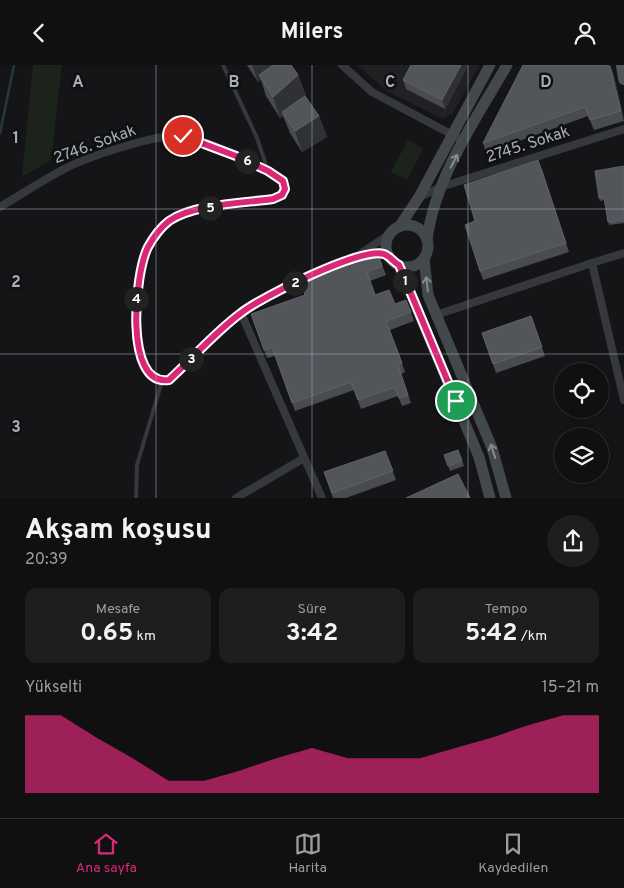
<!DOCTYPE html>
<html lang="tr">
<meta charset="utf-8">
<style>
:root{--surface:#101011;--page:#1e1e1f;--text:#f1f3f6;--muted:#9c9d9f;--line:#303031;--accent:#db2777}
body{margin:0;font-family:Overpass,sans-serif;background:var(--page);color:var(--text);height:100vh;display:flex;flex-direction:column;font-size:19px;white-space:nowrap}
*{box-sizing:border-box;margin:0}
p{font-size:16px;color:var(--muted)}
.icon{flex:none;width:28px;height:28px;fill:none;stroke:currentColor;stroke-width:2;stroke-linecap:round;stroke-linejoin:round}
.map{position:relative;height:433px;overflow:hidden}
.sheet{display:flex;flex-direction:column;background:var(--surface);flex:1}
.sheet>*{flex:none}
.fabs{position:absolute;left:554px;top:298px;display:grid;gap:10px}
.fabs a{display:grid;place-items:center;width:55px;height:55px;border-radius:50%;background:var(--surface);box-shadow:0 2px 8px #0003,0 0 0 1px var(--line);font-size:25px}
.pin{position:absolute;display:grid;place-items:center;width:42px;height:42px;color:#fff;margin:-21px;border:2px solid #fff;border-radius:50%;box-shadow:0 1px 5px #0007}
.km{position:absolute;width:25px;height:25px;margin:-12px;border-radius:50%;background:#222;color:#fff;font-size:14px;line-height:25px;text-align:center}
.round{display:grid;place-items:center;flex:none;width:52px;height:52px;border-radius:26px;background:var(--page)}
.overview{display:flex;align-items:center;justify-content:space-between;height:85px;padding:0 25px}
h1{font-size:28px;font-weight:700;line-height:38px}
.stats{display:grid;grid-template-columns:repeat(3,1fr);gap:8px;height:85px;padding:5px 25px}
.stats div{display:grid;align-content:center;border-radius:12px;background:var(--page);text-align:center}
.stats b{font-size:25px;font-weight:700}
.stats small{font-size:14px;font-weight:400}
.stats p{font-size:14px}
.chart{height:140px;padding:10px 25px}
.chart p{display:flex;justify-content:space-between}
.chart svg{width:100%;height:90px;margin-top:5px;fill:var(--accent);opacity:.7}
header{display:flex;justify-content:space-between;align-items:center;height:65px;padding:0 25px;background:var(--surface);font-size:22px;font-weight:700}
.tab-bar{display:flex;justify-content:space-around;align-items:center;height:70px;border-top:1px solid var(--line);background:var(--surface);font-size:14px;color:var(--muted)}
.tab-bar a{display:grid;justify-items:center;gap:2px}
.tab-bar .selected{color:var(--accent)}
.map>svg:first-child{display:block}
.built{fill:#212124}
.green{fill:#1b231a}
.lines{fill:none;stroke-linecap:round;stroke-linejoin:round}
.stream{stroke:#2a383c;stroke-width:2.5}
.service{stroke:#35383d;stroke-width:4}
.minor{stroke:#35383d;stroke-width:8}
.secondary{stroke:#43484d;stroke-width:11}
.primary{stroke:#51565c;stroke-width:12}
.wall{fill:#484b4f}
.shaded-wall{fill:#2f3134}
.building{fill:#52555a;stroke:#5f6369}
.oneway{stroke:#838b93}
.route-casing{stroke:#fff;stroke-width:10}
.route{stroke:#db2777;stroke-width:6}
.grid{fill:none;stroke:#a5afb9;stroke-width:1;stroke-opacity:0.55}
.labels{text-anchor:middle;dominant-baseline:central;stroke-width:5;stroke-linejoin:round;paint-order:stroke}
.street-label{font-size:16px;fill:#a5afb9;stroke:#101012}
.grid-label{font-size:16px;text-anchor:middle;font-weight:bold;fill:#a5afb9;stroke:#101012;stroke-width:5;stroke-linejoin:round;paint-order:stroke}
</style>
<header><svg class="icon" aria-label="back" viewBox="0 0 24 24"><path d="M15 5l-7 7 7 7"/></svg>Milers<svg class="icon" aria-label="person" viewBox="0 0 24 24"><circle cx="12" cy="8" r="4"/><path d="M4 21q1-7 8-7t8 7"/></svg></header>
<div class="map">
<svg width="624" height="433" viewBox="0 0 624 433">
<rect width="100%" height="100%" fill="#151517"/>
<path class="built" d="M357 0H480L452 49 443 54 387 26Z"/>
<g class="green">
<path d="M33 0H62L51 95 22 112Z"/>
<path d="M408 75 423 84 407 115 391 107Z"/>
</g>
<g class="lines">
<path class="stream" d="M0 68 14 0"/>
<g class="service">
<path d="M223 0 257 73 268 106"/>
<path d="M136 433 137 400 162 316"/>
</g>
<g class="minor">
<path d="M342 0 372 27 464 76"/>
<path d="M420 132 441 122 624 64"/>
<path d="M0 142C22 129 43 115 66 103 88 92 158 68 182 71 204 74 265 102 283 116 285 126 282 129 273 134 241 139 202 139 173 154 128 178 129 270 149 309L155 314 169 315 241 248 271 229 356 192 374 188 389 192"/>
<path d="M360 189 391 168"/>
<path d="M592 198 624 188"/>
<path d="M241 248 322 433"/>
<path d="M436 250 592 198 624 335"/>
<path d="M236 433 304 393"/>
</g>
<g class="secondary">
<circle cx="407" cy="181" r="21"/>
<path d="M399 162 419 132 490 0"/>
<path d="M427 175C435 112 476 54 507 0"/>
<path d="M424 193 428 230 492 383 506 433"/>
<path d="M399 200 479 392 490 433"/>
</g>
<path class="primary" d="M622 0 624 14"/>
</g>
<g class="wall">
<path d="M247 0H291L298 10 306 31H305L319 51 327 72 302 87 290 68 283 51 280 53 266 31 261 15 258 17Z"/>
<path d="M411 0H468V1L445 44 406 24 403 15Z"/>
<path d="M610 1 614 11 624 56 594 65 588 51 486 88 483 78Z"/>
<path d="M624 101V158L609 160 604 135 600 136 599 133Z"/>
<path d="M542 104 569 187 483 215 480 206 475 156Z"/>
<path d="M378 189 386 210 370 216 375 230 411 247 414 256 390 265 405 307 401 309 411 338 402 341 398 331 361 344 354 325 295 346 275 291 267 293 251 249 305 230Z"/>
<path d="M531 251 545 291 496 308 482 268Z"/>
<path d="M458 385 464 401 450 406 444 390Z"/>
<path d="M385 386 396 415 346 433H333L324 407Z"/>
</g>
<g class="shaded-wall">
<path d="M252 0H280L259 10 261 15 258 17Z"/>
<path d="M461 0H468V1L445 44 442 35Z"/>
<path d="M610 1 614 11 624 54 621 46Z"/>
<path d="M298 10 306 31 284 50 282 47 283 51 280 53 273 32Z"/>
<path d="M319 51 327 72 302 87 295 66Z"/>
</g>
<g class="building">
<path d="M273 0H291L298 10 273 32 259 10Z"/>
<path d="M411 0H461L442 35 403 15Z"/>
<path d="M523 0H599L610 1 621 46 590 55 585 42 483 78Z"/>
<path d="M305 31 319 51 295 66 282 47Z"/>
<path d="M538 95 566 178 480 206 465 160 475 156 464 120Z"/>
<path d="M624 101V155L608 157 604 132 599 133 595 106Z"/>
<path d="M378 189 382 201 367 207 375 230 389 225 395 239 406 235 411 247 386 256 402 298 398 300 408 330 399 333 395 322 358 335 351 317 292 338 272 282 264 285 251 249 305 230 300 217Z"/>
<path d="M531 251 542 282 493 299 482 268Z"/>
<path d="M458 385 462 396 448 401 444 390Z"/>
<path d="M385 386 393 406 332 428 324 407Z"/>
<path d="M458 409 470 433H406Z"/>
</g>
<defs><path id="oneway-shaft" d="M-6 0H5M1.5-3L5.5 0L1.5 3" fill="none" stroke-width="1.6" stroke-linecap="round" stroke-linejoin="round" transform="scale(1.25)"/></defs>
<g class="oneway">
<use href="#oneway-shaft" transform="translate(454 96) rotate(-63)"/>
<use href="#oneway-shaft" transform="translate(427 219) rotate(-97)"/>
<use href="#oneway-shaft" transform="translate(493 386) rotate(-108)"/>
</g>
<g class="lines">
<g class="route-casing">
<path id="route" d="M183 71 236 91 268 106 283 116 285 124 282 130 273 134C244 138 193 139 169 156 160 163 153 173 148 182 135 207 123 322 169 315 193 293 215 267 241 248 261 232 361 182 384 189 390 191 393 197 399 200L456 336"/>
</g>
<use href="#route" class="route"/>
</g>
<path class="grid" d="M156 0V433M312 0V433M468 0V433M0 144H624M0 289H624"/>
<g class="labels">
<g class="street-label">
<text transform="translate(95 80) rotate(-20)">2746. Sokak</text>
<text transform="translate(528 80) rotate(-18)">2745. Sokak</text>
</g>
</g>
<g class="grid-label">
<text x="78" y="22">A</text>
<text x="234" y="22">B</text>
<text x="390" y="22">C</text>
<text x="546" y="22">D</text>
<text x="16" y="78">1</text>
<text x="16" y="222">2</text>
<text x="16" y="367">3</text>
</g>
</svg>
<div class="fabs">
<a><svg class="icon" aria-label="locate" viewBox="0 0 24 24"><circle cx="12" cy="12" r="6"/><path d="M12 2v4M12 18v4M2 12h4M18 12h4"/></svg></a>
<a><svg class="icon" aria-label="layers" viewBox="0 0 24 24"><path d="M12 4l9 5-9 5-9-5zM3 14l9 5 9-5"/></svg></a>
</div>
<div class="pin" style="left:456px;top:336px;background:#1e9e55"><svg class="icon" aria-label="arrive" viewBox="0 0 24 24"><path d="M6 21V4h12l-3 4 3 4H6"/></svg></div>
<div class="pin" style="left:183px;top:71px;background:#d93025"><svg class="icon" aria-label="check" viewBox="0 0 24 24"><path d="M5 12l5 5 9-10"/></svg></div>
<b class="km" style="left:405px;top:216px">1</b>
<b class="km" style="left:295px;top:218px">2</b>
<b class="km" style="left:191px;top:294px">3</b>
<b class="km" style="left:136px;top:234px">4</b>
<b class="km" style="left:210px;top:143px">5</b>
<b class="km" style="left:247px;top:96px">6</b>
</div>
<section class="sheet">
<div class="overview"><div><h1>Akşam koşusu</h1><p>20:39</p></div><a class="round"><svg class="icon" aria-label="share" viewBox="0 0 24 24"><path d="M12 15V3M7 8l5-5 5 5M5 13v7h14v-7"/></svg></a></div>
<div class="stats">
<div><p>Mesafe</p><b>0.65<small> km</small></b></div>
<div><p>Süre</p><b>3:42</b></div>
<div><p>Tempo</p><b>5:42<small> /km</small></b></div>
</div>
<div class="chart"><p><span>Yükselti</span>15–21 m</p>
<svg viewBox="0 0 160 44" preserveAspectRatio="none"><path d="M0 44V6L10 6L20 17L30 27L40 38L50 38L60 33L70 27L80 22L90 27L100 27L110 27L120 22L130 17L140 11L150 6L160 6V44z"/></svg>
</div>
</section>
<nav class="tab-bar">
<a class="selected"><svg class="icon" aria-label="home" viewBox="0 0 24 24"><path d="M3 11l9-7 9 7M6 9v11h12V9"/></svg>Ana sayfa</a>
<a><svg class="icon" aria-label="map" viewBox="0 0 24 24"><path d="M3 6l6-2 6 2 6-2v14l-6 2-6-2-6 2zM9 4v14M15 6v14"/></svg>Harita</a>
<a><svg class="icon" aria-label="saved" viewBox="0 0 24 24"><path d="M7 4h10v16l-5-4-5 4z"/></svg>Kaydedilen</a>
</nav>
